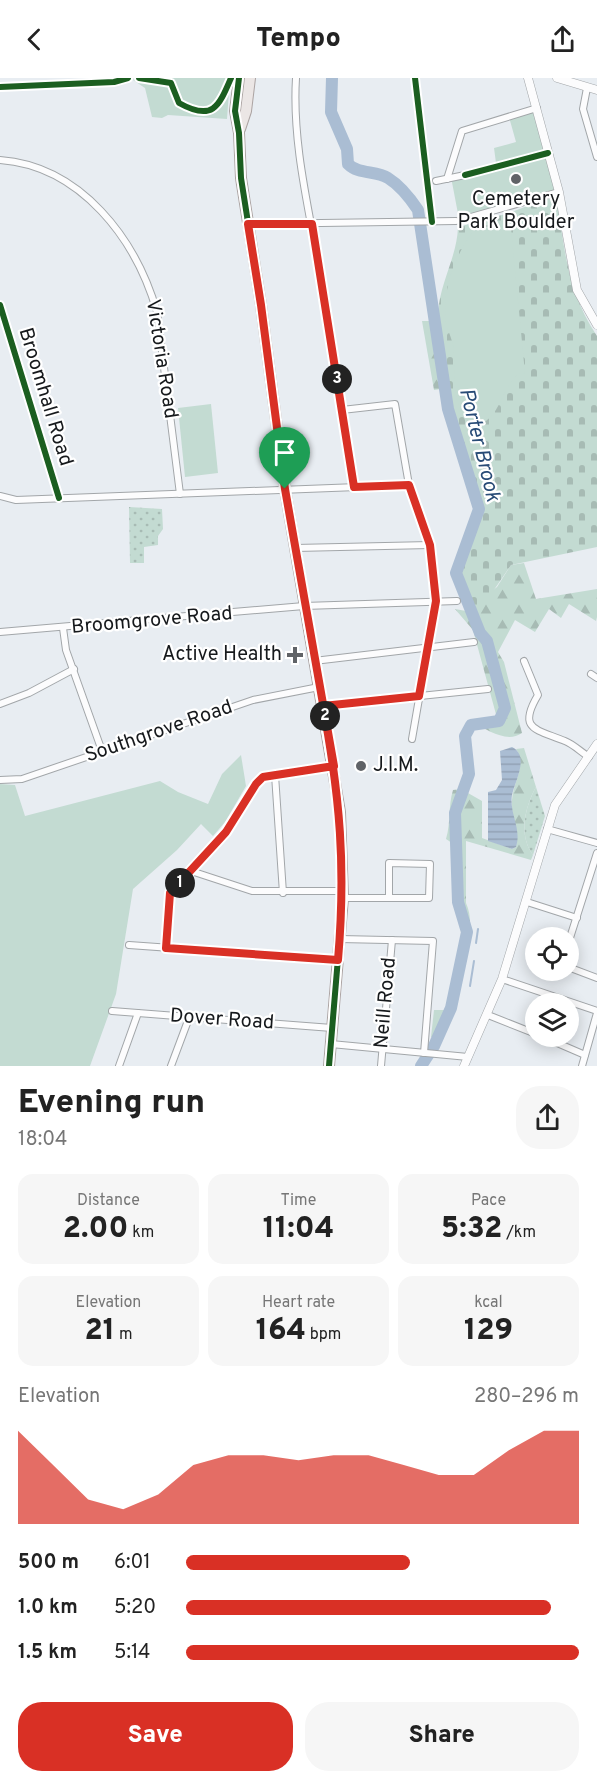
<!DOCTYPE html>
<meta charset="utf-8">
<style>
:root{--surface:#fff;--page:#f6f6f6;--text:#222;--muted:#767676;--accent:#d93025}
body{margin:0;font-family:Overpass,sans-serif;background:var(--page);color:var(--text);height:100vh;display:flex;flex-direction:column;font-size:22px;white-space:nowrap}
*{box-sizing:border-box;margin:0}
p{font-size:20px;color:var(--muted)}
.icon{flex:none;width:33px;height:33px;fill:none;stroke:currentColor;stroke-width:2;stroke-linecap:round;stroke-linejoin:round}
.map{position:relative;height:988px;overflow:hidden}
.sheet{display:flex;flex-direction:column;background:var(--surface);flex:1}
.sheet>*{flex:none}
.tools{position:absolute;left:525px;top:849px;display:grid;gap:12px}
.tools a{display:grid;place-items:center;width:54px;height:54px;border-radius:50%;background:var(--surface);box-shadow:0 3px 15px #0003;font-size:30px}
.pin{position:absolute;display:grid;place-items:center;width:51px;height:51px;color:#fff;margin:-62px -26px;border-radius:50% 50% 50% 0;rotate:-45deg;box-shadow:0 0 6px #0007}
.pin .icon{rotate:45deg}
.km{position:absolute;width:30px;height:30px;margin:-15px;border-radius:50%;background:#222;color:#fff;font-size:16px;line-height:30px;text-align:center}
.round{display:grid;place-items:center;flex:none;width:63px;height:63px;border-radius:24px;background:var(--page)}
.overview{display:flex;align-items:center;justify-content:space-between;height:102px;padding:0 18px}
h1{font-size:33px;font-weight:800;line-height:45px}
.figures{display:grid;grid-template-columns:repeat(3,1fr);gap:9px;height:102px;padding:6px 18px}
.figures div{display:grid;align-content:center;border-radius:15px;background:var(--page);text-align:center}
.figures b{font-size:30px;font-weight:800}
.figures small{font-size:16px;font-weight:400}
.figures p{font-size:16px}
.chart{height:168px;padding:12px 18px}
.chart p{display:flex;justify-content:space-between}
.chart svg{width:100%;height:108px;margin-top:6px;fill:var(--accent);opacity:.7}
.primary-button{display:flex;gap:12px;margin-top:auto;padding:12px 18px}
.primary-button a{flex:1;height:69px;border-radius:24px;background:var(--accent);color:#fff;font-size:24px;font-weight:800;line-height:69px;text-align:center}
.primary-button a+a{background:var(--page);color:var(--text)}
ul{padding:0 18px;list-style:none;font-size:20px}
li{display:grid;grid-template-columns:96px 72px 1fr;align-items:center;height:45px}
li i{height:15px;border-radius:8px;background:var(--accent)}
header{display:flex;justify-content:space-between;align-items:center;height:78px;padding:0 18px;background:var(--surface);font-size:27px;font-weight:800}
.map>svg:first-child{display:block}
.grass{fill:url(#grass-dots)}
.forest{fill:url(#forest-firs)}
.cemetery{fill:url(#cemetery-stones)}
.green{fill:#c3dbd2}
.water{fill:url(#water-rules)}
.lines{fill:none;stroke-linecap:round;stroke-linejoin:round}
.stream{stroke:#aabdd3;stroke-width:2}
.river{stroke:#aabdd3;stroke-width:12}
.minor-casing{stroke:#a2a6a9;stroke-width:8}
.tertiary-casing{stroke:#a2a6a9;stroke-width:9}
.primary-casing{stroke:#aca4a3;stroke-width:12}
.minor{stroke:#fcfcfd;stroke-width:6}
.tertiary{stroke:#fcfcfd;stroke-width:8}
.primary{stroke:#ebe6e5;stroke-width:10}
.cycleway-casing{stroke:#fff;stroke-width:10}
.cycleway{stroke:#1b5e20;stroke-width:6}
.route-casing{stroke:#fff;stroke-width:12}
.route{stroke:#d93025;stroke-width:8}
.poi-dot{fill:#606367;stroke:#fff;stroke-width:2}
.labels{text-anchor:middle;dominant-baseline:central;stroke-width:4.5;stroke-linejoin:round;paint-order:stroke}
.poi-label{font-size:20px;fill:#16191c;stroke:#fff}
.street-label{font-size:20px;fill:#16191c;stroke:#fff}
.water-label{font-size:21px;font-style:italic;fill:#284b76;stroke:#fff}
</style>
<header><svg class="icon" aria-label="back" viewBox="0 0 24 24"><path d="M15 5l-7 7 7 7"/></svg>Tempo<svg class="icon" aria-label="share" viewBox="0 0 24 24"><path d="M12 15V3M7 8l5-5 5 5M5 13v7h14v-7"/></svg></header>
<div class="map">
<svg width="597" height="988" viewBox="0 0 597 988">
<defs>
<pattern id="grass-dots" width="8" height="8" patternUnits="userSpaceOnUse" patternTransform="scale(1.5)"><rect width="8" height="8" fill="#c3dbd2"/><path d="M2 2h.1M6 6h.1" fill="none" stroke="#a7bbb4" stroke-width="1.8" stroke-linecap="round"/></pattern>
<pattern id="forest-firs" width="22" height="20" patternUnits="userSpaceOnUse" patternTransform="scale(1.5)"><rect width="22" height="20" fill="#c3dbd2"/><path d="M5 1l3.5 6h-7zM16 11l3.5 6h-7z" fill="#a7bbb4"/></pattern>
<pattern id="cemetery-stones" width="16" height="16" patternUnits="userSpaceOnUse" patternTransform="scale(1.5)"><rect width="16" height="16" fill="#c3dbd2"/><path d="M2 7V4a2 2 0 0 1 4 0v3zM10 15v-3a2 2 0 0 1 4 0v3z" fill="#a7bbb4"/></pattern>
<pattern id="water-rules" width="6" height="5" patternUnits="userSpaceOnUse" patternTransform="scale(1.5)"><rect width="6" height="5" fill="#aabdd3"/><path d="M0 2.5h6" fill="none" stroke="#92a2b5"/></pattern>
</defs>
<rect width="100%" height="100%" fill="#e8edf2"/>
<g class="grass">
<path d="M129 429 162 431 163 451 158 458V467L144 469V485H130Z"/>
<path d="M536 709 545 738 533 777C518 757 525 729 536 709Z"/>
</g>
<g class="forest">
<path d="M422 243H430L441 311 434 312Z"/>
<path d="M524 485 536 521 597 511V539L596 543 569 526 561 540 549 531 535 554 515 542 498 574 504 584 522 655C506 666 488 651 472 645L497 640 473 552 455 531 466 533 497 509 511 487Z"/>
<path d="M524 670 536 709C525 729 518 757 533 777L531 782 466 763V825C475 846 467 864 462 885 458 900 457 916 453 931L448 932 463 848 456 826 452 765 446 761C451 744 448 728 453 712L461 711 482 723V760L512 771 516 769C519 748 510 737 512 722 513 704 527 687 516 671Z"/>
</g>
<path class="cemetery" d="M556 117C565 171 566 211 597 258V469L511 487 485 525 466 533 456 506 457 493 479 431 454 345 438 235C440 204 457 179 458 149L509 135Z"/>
<g class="green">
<path d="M135 0H230L227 41 168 37 162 40 152 39 145 10 133 2Z"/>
<path d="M535 32 556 112 459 141 451 99 496 85 494 70 516 64 509 39Z"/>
<path d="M510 140 525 295 518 296C496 319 504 338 470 352 452 316 455 315 454 276 454 265 449 256 446 245 441 216 455 176 473 154Z"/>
<path d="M211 326 218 395 185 399 178 330Z"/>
<path d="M241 677 246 708 225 744 213 758 201 746 177 772 133 811 116 916 90 988H0V706L15 707 25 738 160 703 178 714 208 726 222 696Z"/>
<path d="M434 932H448L435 959H431Z"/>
</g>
<path class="water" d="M512 669C530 678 515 703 512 717 509 735 522 751 516 769L512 771 488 763V714L496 712 502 702 500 673Z"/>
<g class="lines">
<g class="stream">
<path d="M476 865 478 851"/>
<path d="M470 908 474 883"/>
</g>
<path class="river" d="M332 0 331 34 347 71 348 86C359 97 376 92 388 100 401 108 410 120 418 132L448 331 479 431 456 495 480 555 487 563 505 630 499 643 471 647 465 658 469 696 455 735 458 824 467 854 451 930 434 968 421 988"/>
<g class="minor-casing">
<g id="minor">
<path d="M296 0C292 65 309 131 320 195"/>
<path d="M415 0 432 144"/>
<path d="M0 9 114 4 128 0"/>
<path d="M587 10 583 31 597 79"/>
<path d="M0 82C81 88 136 161 157 234L180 416"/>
<path d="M447 101 462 53 537 30"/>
<path d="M436 103 465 97"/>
<path d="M464 141 559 114"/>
<path d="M248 146 456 143"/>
<path d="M325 225 354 409"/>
<path d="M0 227 59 420"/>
<path d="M342 332 395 326 409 407 430 467 436 523 412 661"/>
<path d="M0 418 16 422 409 407"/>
<path d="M295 470 430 467"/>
<path d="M63 550 66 572 102 673"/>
<path d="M0 554 304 528 457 523"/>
<path d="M314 583 474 564"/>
<path d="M524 583 538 617C517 652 536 651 565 663 573 666 581 674 589 679"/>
<path d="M591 596 597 600"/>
<path d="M0 626 29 615 74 591"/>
<path d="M323 628 488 611"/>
<path d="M275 697 283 815"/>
<path d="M0 702 22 701 253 622 319 609"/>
<path d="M547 751 597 765"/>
<path d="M191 793 252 813H343"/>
<path d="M343 820H429L430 786 389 785V820"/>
<path d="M527 824 577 840"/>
<path d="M340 861 433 863 424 975"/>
<path d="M568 866 597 775"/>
<path d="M129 867 338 882"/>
<path d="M166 870 170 815 226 754 256 706 263 699 333 688"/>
<path d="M568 889 597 900"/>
<path d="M502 901 597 933"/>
<path d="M112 933 332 950"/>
<path d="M488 937 536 956"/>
<path d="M541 958 585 977"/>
<path d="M331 966 468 979"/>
<path d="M119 988 138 935"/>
<path d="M171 988 189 940"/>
<path d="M381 988 392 862"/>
<path d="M582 988 597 935"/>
</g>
</g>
<g class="tertiary-casing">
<g id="tertiary">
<path d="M528 0 559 114 577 212 597 247"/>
<path d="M557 0 597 12"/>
<path d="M464 988 502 901 555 727 597 666"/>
</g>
</g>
<g class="primary-casing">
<g id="primary">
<path d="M239 0 235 33 239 55 241 100 261 227 285 411 340 734 343 820 329 988"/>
<path d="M240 51 246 33 250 0"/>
</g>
</g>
<use href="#minor" class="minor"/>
<use href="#tertiary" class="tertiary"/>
<use href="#primary" class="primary"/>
<g class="cycleway-casing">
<g id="cycleway">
<path d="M139 0 171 5 179 25C213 44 219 28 231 0"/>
<path d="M239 0 235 33 239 55 241 100 261 227 285 411 340 734 343 820 329 988"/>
<path d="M415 0 432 144"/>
<path d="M0 9 114 4 128 0"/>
<path d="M465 97 548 75"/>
<path d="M0 227 59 420"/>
</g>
</g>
<use href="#cycleway" class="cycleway"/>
</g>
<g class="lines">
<g class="route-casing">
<path id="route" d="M285 411 334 688 263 699 256 706 226 754 170 815 166 870 338 882C346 789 340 719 323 628L419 618 436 523 430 467 409 407 354 409 312 146H248L261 227 285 411"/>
</g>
<use href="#route" class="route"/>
</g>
<g class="poi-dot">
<circle cx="516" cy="101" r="6"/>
<path d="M292 568h6v6h6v6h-6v6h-6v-6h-6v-6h6z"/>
<circle cx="361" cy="688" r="6"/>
</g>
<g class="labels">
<g class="poi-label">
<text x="516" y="122">Cemetery<tspan x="516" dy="23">Park Boulder</tspan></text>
<text x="282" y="577" text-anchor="end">Active Health</text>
<text x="373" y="688" text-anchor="start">J.I.M.</text>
</g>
<g class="street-label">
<text transform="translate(161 281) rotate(81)">Victoria Road</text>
<text transform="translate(45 319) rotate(73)">Broomhall Road</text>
<text transform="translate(152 543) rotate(-5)">Broomgrove Road</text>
<text transform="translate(159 654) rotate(-19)">Southgrove Road</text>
<text transform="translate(386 925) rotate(-85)">Neill Road</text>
<text transform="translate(222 942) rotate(4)">Dover Road</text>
</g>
<g class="water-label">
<text transform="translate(479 367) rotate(76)">Porter Brook</text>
</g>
</g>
</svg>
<div class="tools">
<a><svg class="icon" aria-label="locate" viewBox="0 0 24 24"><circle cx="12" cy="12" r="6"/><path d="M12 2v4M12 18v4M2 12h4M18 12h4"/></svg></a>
<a><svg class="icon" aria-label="layers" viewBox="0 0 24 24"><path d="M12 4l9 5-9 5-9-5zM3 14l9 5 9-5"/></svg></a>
</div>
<div class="pin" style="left:285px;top:411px;background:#1e9e55"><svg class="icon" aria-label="arrive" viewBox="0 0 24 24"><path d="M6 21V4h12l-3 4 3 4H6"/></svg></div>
<b class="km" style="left:180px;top:805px">1</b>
<b class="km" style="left:325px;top:638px">2</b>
<b class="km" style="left:337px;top:301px">3</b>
</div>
<section class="sheet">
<div class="overview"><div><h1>Evening run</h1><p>18:04</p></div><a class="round"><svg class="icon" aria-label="share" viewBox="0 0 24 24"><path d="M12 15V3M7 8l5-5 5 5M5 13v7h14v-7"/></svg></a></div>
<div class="figures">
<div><p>Distance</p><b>2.00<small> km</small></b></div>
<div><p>Time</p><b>11:04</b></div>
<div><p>Pace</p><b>5:32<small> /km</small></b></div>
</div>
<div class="figures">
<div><p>Elevation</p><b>21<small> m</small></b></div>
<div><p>Heart rate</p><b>164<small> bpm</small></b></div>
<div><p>kcal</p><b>129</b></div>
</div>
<div class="chart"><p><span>Elevation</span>280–296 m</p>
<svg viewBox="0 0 160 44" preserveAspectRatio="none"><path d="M0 44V6L10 20L20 34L30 38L40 32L50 20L60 16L70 16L80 18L90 16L100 16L110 20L120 24L130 24L140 14L150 6L160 6V44z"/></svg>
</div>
<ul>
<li><b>500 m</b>6:01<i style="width:57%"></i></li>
<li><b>1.0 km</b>5:20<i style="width:93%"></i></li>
<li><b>1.5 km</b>5:14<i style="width:100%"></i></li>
</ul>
<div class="primary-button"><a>Save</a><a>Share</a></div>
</section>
